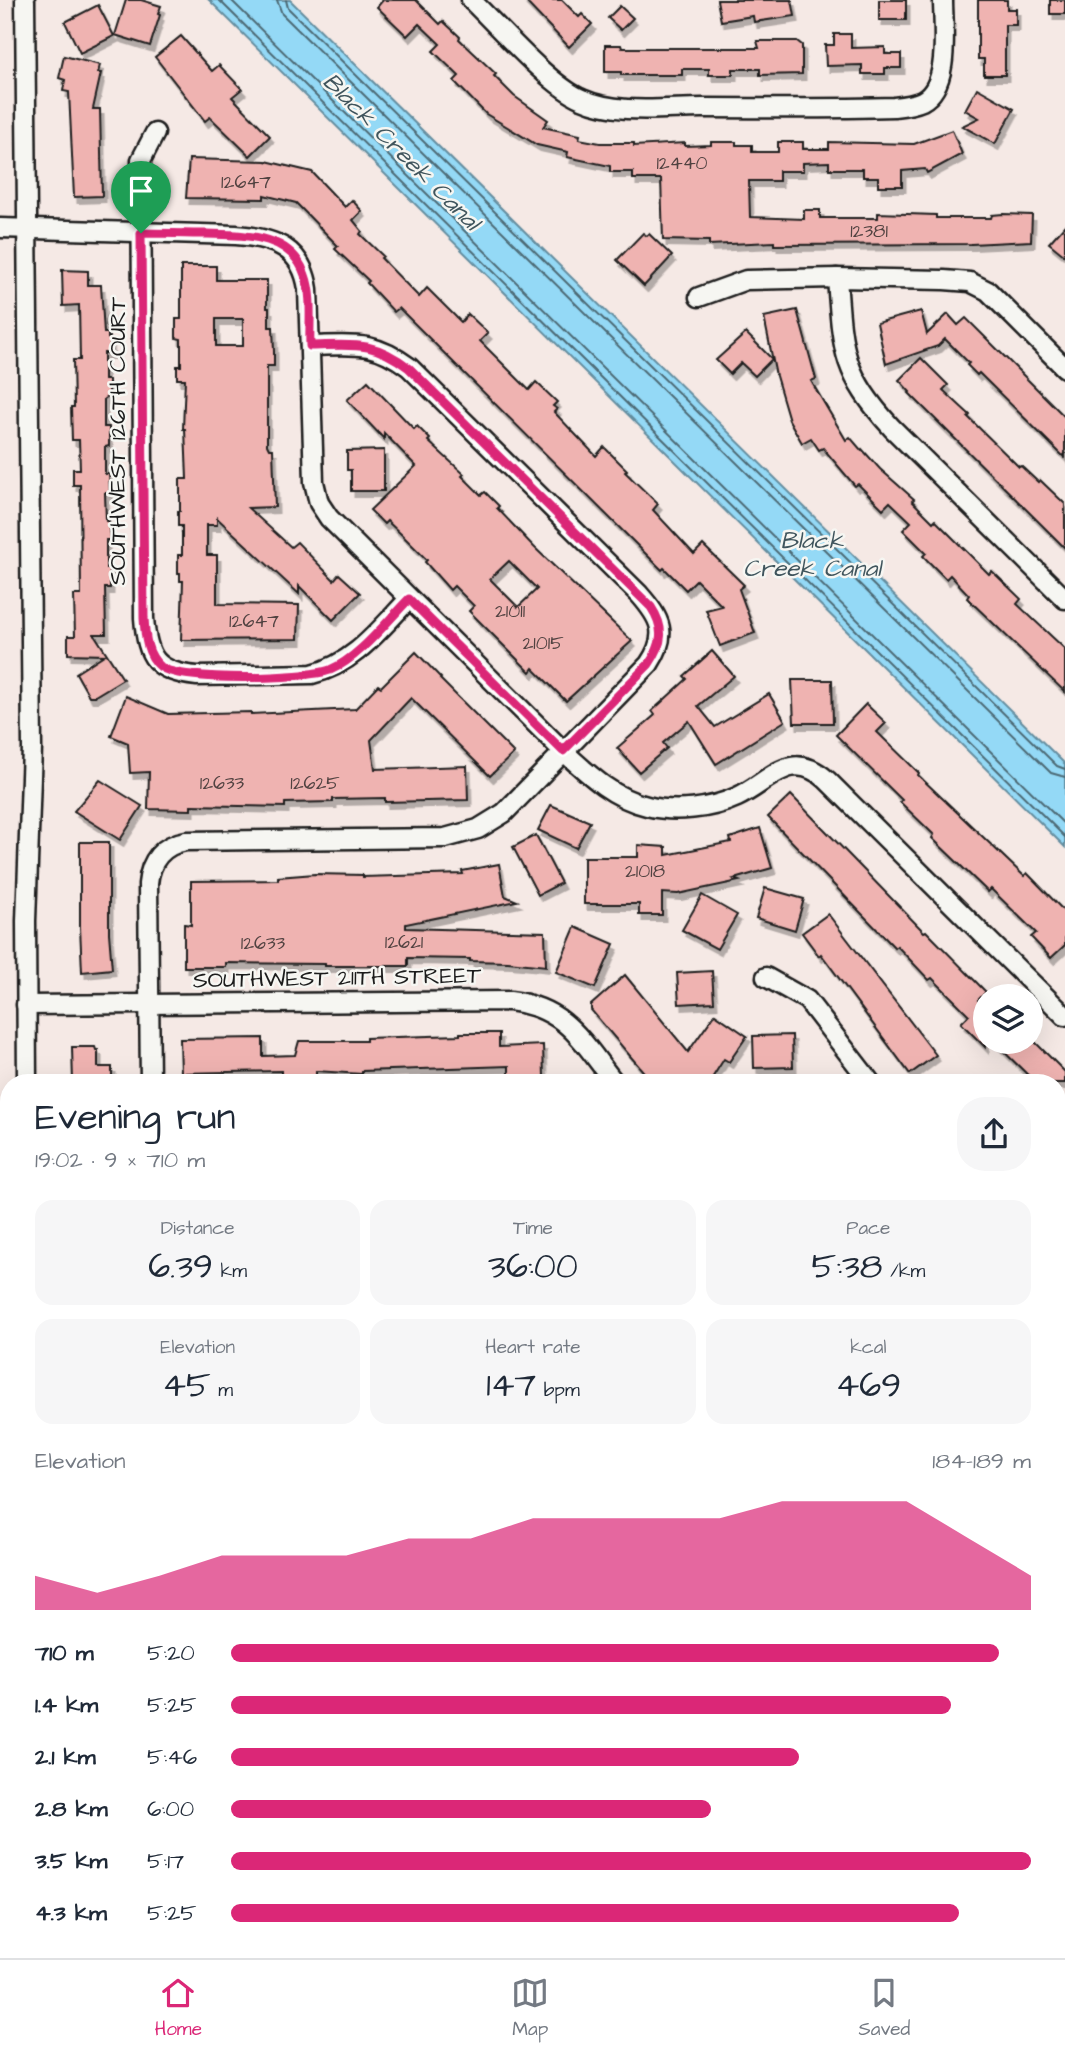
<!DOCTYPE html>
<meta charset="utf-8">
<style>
:root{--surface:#fff;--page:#f6f6f7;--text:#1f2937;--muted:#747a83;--line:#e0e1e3;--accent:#db2777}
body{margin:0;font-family:"Architects Daughter",sans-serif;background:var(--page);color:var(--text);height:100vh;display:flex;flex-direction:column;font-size:26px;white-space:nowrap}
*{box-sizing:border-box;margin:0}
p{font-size:23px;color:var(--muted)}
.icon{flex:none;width:38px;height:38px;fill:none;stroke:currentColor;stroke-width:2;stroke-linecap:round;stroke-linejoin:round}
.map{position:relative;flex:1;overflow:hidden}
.sheet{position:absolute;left:0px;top:1074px;width:1066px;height:884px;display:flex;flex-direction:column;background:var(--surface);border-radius:28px 28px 0 0;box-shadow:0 7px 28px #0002}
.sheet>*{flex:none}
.buttons{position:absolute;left:973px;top:984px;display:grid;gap:14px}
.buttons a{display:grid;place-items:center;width:70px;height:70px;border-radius:50%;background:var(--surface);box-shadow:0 7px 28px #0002;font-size:35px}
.pin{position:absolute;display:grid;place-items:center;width:60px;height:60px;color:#fff;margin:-72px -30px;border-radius:50% 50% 50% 0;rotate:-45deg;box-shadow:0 0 7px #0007}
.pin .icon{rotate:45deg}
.round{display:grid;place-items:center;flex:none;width:74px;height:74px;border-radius:28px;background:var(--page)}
.headline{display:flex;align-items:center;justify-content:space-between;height:119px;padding:0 35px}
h1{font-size:38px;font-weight:600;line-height:52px}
.metrics{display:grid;grid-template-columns:repeat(3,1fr);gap:10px;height:119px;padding:7px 35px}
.metrics div{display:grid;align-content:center;border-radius:18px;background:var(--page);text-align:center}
.metrics b{font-size:35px;font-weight:600}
.metrics small{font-size:19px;font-weight:400}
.metrics p{font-size:19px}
.chart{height:196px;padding:14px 35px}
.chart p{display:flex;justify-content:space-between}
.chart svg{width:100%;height:126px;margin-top:7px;fill:var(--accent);opacity:.7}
ul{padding:0 35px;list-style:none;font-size:23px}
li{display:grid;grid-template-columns:112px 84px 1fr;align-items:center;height:52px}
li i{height:18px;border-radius:9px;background:var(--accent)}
.tabs{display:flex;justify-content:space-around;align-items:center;height:98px;border-top:2px solid var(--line);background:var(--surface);font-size:19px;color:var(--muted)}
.tabs a{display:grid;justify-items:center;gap:4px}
.tabs .selected{color:var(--accent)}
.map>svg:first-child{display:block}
.water{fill:#94d9f6;stroke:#648d9f;stroke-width:2}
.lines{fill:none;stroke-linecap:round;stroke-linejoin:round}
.shore{stroke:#4c6873;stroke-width:2}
.building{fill:#efb3b1;stroke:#1c1c1c;stroke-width:2;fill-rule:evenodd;filter:url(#shadow)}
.minor-casing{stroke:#1c1c1c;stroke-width:23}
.minor{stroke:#f6f6f2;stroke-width:18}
.route-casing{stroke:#fff;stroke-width:14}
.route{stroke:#db2777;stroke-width:9}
.labels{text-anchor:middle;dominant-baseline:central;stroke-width:5;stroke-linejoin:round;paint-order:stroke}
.number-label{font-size:19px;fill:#514241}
.street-label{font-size:23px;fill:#1c1c1c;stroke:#f6f6f2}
.water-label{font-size:24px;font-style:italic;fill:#40555d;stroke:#f6f6f2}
</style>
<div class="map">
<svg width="1065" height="1958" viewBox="0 0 1065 1958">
<defs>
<filter id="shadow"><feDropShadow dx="3.5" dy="6" stdDeviation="0" flood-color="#0004"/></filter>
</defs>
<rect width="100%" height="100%" fill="#f5e9e5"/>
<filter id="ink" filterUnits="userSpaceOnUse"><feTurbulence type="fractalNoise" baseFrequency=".0143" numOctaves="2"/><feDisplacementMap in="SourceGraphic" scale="14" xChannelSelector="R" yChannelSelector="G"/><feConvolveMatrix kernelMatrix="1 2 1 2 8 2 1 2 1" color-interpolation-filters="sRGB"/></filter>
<g filter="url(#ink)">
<path class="water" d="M209 0H290L1065 764V847Z"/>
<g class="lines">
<g class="shore">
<path d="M219 0 1065 837"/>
<path d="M231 0 1065 825"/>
<path d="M277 0 282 14 1051 773 1065 777"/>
<path d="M286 0 288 8 1057 766 1065 769"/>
</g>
</g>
<g class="building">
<path d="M126 0H141L161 6 158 14 160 15 150 46 115 35Z"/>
<path d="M383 0H416L440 24 443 21 460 37 459 39 496 74 494 76 514 96 548 120 543 127 580 135 579 139 600 143H634V146L685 143V146L711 145V142H736V145H752V152H778V142H803V149H829V142L914 144 952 130 962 154 927 173 925 169 902 171V186H878V177H863V169H829V162L803 163V171H779V181H749L750 217 804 219V210H820V218H878V213L936 215V218H991L992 215 1003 214 1032 215 1031 241 971 244 774 245V242L709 245V241L663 240 661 179H633V172H610V166L567 157 568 152 537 145 486 114 454 81 459 76 433 51 440 44 419 24 407 36 377 7Z"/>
<path d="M524 0H562L579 17 582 14 592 24 569 47Z"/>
<path d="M717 0H792L795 16 754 22 753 16 721 21Z"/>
<rect x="879" y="0" width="27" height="20"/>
<path d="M978 0H1007V9H1016V25H1005V75H984V59H978Z"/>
<rect x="1050" y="0" width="15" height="14"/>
<path d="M98 5 114 36 80 53 65 22Z"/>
<path d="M620 6 633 18 621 30 608 18Z"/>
<path d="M834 34H851V48L885 47V54H901V68H885V74H862V65L826 66 825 45H834Z"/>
<path d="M181 36 212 71 219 65 242 89 232 97 270 136 250 156 210 117 205 121 155 57Z"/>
<path d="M757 41H797L802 45V74L760 75V69H733V75H709V69H682V75H621V72H605V45H621L622 48H759Z"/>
<path d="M64 56 100 65 98 73H101L93 109H100L102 196 74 197 69 92 63 91 65 80 59 78Z"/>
<path d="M977 88 1014 109 995 144 962 126 979 118 965 110Z"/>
<path d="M189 159 266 161 312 172 345 207 352 200 362 211 353 220 362 231 360 234 383 256 381 258 419 297 427 288 461 322 468 314 488 333 480 341 529 390 536 382 557 402 553 406 557 409 554 412 596 456 604 447 627 470 625 472 658 504 653 510 694 554 703 545 744 585 739 589 755 633 720 646 706 610 722 606 696 580 686 590 664 568 662 570 399 308 394 312 367 283 369 281 335 249 338 246 296 203 264 195V199L186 198Z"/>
<path d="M1065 225V256L1049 243Z"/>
<path d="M643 233 647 236 649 234 672 256 644 286 617 260Z"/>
<path d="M181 266H216V280H267V308H269V327H273L274 351V366H267V445L269 449H273L275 507 248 508 291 547 297 542 334 580 339 574 360 593 333 620 299 586V594L217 518V525H207V555H217V604L299 605 298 639 181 640 183 581H180V573H178V555H182V526H178V511H180V479H187L185 429H183L185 379H177V366H181V339L176 338V319H181ZM216 319H243V346H216Z"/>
<path d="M62 270 88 271V285H101L104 333H108V338L110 337 111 353H104V380H109V396L104 399V427H109V446L105 447V474H109L110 493H105L106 521H109L110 540H106V568H110V588H105L106 634H94L123 679 95 696H89L76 673 104 655 68 654V636H75L74 595H81L80 485H73V469H80L79 440H72L71 407H74L73 360H80L79 305 63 306Z"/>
<path d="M797 310 816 379 811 381 846 440 850 437 861 450 862 449 880 469 914 499 912 501 933 522 935 520 989 574 992 571 1021 599 1017 604 1065 649V692L967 598 969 595 950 575 946 579 923 556 926 553 903 530 911 522 890 502 883 509 858 484 855 486 823 448 819 450 811 438 802 443 789 420 776 376 764 317Z"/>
<path d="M921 311 927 334 948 314 958 325 966 318 1065 417V458L979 373 977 375 967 365 969 363 945 339 938 346 886 364 877 323Z"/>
<path d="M746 333 772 359 755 376 741 363 730 374 716 360Z"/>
<path d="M921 358 948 385 943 390 970 415 968 417 1019 467 1021 466 1038 482 1040 480 1065 504V548L909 393 910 392 899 380Z"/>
<path d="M368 381 414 429 417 426 430 439 428 441 464 474 462 476 481 495 485 492 499 506 497 508 534 547 632 641 566 701 533 668 530 672 469 611 474 606 454 586 450 590 425 562 427 560 402 535 387 521 384 524 370 510 416 466 384 433V439L347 400ZM509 561 537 589 518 607 490 579Z"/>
<path d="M384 450V491H351V470H347V451Z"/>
<path d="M712 651 734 676 698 706 715 727 769 694 785 721 716 764 689 721 663 743 667 748 639 772 617 748 655 715 652 711 687 679 684 676Z"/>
<path d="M416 652 441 678 440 679 514 753 490 776 411 698 371 740 375 769 467 766 468 800 385 802V798L333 799V802L285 803V807L191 805V810L148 809 149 772 130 773 128 743 111 736 126 696 168 714 251 712V714L355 709 378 685 381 687Z"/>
<path d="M792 680H832L833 723H794Z"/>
<path d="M866 704 886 723 877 732 919 773 918 775 1024 876 1027 873 1065 912V945L1051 958 1031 937 1036 933 991 889 988 892 932 838 934 835 900 802 902 800 836 735Z"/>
<path d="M100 780 142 806 120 840 74 811Z"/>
<path d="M791 795 924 932 926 931 986 992 978 1000 985 1008V1047L961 1023 969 1015 932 978 929 980 897 946 895 948 768 817Z"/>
<path d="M551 805 590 822 576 848 538 830Z"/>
<path d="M760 828 772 868 734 879 739 881 678 894 662 893V915H639V904H584V857H638V845L666 847V855L731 842 730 838Z"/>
<path d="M536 835 561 883 538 895 513 847Z"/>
<path d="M80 842H109V933L112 969 82 972 80 927Z"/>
<path d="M499 864 505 896 517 901 406 924V928L545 932 546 966 508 962 470 961V959L408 958V966H325V964L226 963V967H184V924L191 925V881L278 880V877L315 874 363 875V877L463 874 462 871Z"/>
<path d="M765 888 804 899 795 930 756 918Z"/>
<path d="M702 895 737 915 717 949 682 930Z"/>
<path d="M828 914 936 1055 910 1074 821 954 819 956 802 933Z"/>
<path d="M575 927 614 944 595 988 556 972Z"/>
<path d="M712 971 714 1002 679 1004 677 973Z"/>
<path d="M625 975 688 1052 715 1014 747 1036 729 1062 724 1059 709 1083H653L591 1010V1005Z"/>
<path d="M460 1033H499V1047L543 1045 544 1077 509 1078V1066L362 1071V1074L316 1071V1083H281V1071L181 1073 180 1039 263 1038V1056L295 1055 299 1041H366V1038L460 1035Z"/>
<path d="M792 1035 793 1067 754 1068 753 1036Z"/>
<path d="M993 1041H1034L1065 1072V1083H1036Z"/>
<path d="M72 1047H95L96 1050H98V1067H112V1083H73Z"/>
</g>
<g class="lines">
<g class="minor-casing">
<g id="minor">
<path d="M25 0 32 748 26 921 27 1083"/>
<path d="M471 0C498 26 550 86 582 99 618 115 664 108 703 108 767 108 831 109 894 107 904 106 913 105 922 101 951 86 943 28 943 0"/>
<path d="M155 133 141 160 144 618C147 658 156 672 197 676L312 674C354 664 380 629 409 599"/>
<path d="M0 228 236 235C275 238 302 248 308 289L314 482 319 503 329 518 563 751C588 774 613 798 647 806 675 813 711 809 737 797 770 782 790 747 827 780L1065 1016"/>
<path d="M837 278C842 350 842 373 892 428L1065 599"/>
<path d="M699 297 746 280 837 278 944 280 970 282 988 291 1065 368"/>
<path d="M766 977 807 1000 871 1083"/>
<path d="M26 1005 510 1001C567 1008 582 1042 615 1083"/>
<path d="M150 1083 148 884C150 861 162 845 186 841L445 838 478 829 504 813 649 664C669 634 661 619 639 594L409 367C373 340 353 345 310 346"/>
<path d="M1057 1151 1065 1147"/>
<path d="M0 1256H9"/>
<path d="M1057 1264H1065"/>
<path d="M0 1278 9 1277"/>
<path d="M1057 1365H1065"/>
<path d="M1057 1530H1065"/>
<path d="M1057 1694H1065"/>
<path d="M1057 1862H1065"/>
<path d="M42 1950V1958"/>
<path d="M467 1950V1958"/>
<path d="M834 1950V1958"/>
</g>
</g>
<use href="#minor" class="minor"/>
</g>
</g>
<g class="lines" filter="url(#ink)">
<g class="route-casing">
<path id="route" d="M141 233C163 233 185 234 207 234 243 235 291 233 305 275 313 296 309 324 310 346 353 345 373 340 409 368L651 607C665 628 663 644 649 664L563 751 409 599C387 621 359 658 330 670 305 679 181 682 161 667 146 655 145 635 144 618Z"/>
</g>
<use href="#route" class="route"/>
</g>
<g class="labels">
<g class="number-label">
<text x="682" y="163">12440</text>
<text x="246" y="182">12647</text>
<text x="869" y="231">12381</text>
<text x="510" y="611">21011</text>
<text x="254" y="621">12647</text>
<text x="543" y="643">21015</text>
<text x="222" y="783">12633</text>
<text x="315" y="783">12625</text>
<text x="645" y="871">21018</text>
<text x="404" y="942">12621</text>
<text x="263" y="943">12633</text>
</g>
<g class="street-label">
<text transform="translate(118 441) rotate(-90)">SOUTHWEST 126TH COURT</text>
<text transform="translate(337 978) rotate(-1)">SOUTHWEST 211TH STREET</text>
</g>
<g class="water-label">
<text transform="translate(401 152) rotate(45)">Black Creek Canal</text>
<text x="812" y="541">Black<tspan x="812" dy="28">Creek Canal</tspan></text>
</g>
</g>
</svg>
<div class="buttons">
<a><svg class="icon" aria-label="layers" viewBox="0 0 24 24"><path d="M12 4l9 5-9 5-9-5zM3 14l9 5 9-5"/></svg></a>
</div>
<div class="pin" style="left:141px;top:233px;background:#1e9e55"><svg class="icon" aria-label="arrive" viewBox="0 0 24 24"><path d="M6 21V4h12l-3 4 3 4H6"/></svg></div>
<section class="sheet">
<div class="headline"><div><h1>Evening run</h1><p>19:02 · 9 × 710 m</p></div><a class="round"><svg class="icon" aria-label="share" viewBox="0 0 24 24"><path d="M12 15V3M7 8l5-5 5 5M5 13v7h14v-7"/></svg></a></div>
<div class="metrics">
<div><p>Distance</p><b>6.39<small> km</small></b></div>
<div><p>Time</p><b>36:00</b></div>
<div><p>Pace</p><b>5:38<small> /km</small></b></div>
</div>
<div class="metrics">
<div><p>Elevation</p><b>45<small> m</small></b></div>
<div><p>Heart rate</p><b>147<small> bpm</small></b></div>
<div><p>kcal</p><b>469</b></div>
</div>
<div class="chart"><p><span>Elevation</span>184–189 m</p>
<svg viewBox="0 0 160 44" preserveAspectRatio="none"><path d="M0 44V32L10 38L20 32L30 25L40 25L50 25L60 19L70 19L80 12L90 12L100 12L110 12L120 6L130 6L140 6L150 19L160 32V44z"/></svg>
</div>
<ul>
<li><b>710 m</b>5:20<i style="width:96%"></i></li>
<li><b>1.4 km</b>5:25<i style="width:90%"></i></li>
<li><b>2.1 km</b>5:46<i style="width:71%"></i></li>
<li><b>2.8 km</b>6:00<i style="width:60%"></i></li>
<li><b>3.5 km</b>5:17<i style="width:100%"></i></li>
<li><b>4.3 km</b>5:25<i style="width:91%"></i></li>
</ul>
</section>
</div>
<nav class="tabs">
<a class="selected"><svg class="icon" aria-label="home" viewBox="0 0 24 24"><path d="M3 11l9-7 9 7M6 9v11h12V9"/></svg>Home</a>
<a><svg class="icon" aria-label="map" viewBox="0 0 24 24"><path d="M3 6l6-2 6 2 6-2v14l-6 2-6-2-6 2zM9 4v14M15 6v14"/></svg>Map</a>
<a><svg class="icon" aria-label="saved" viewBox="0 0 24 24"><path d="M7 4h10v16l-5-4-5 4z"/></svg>Saved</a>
</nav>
